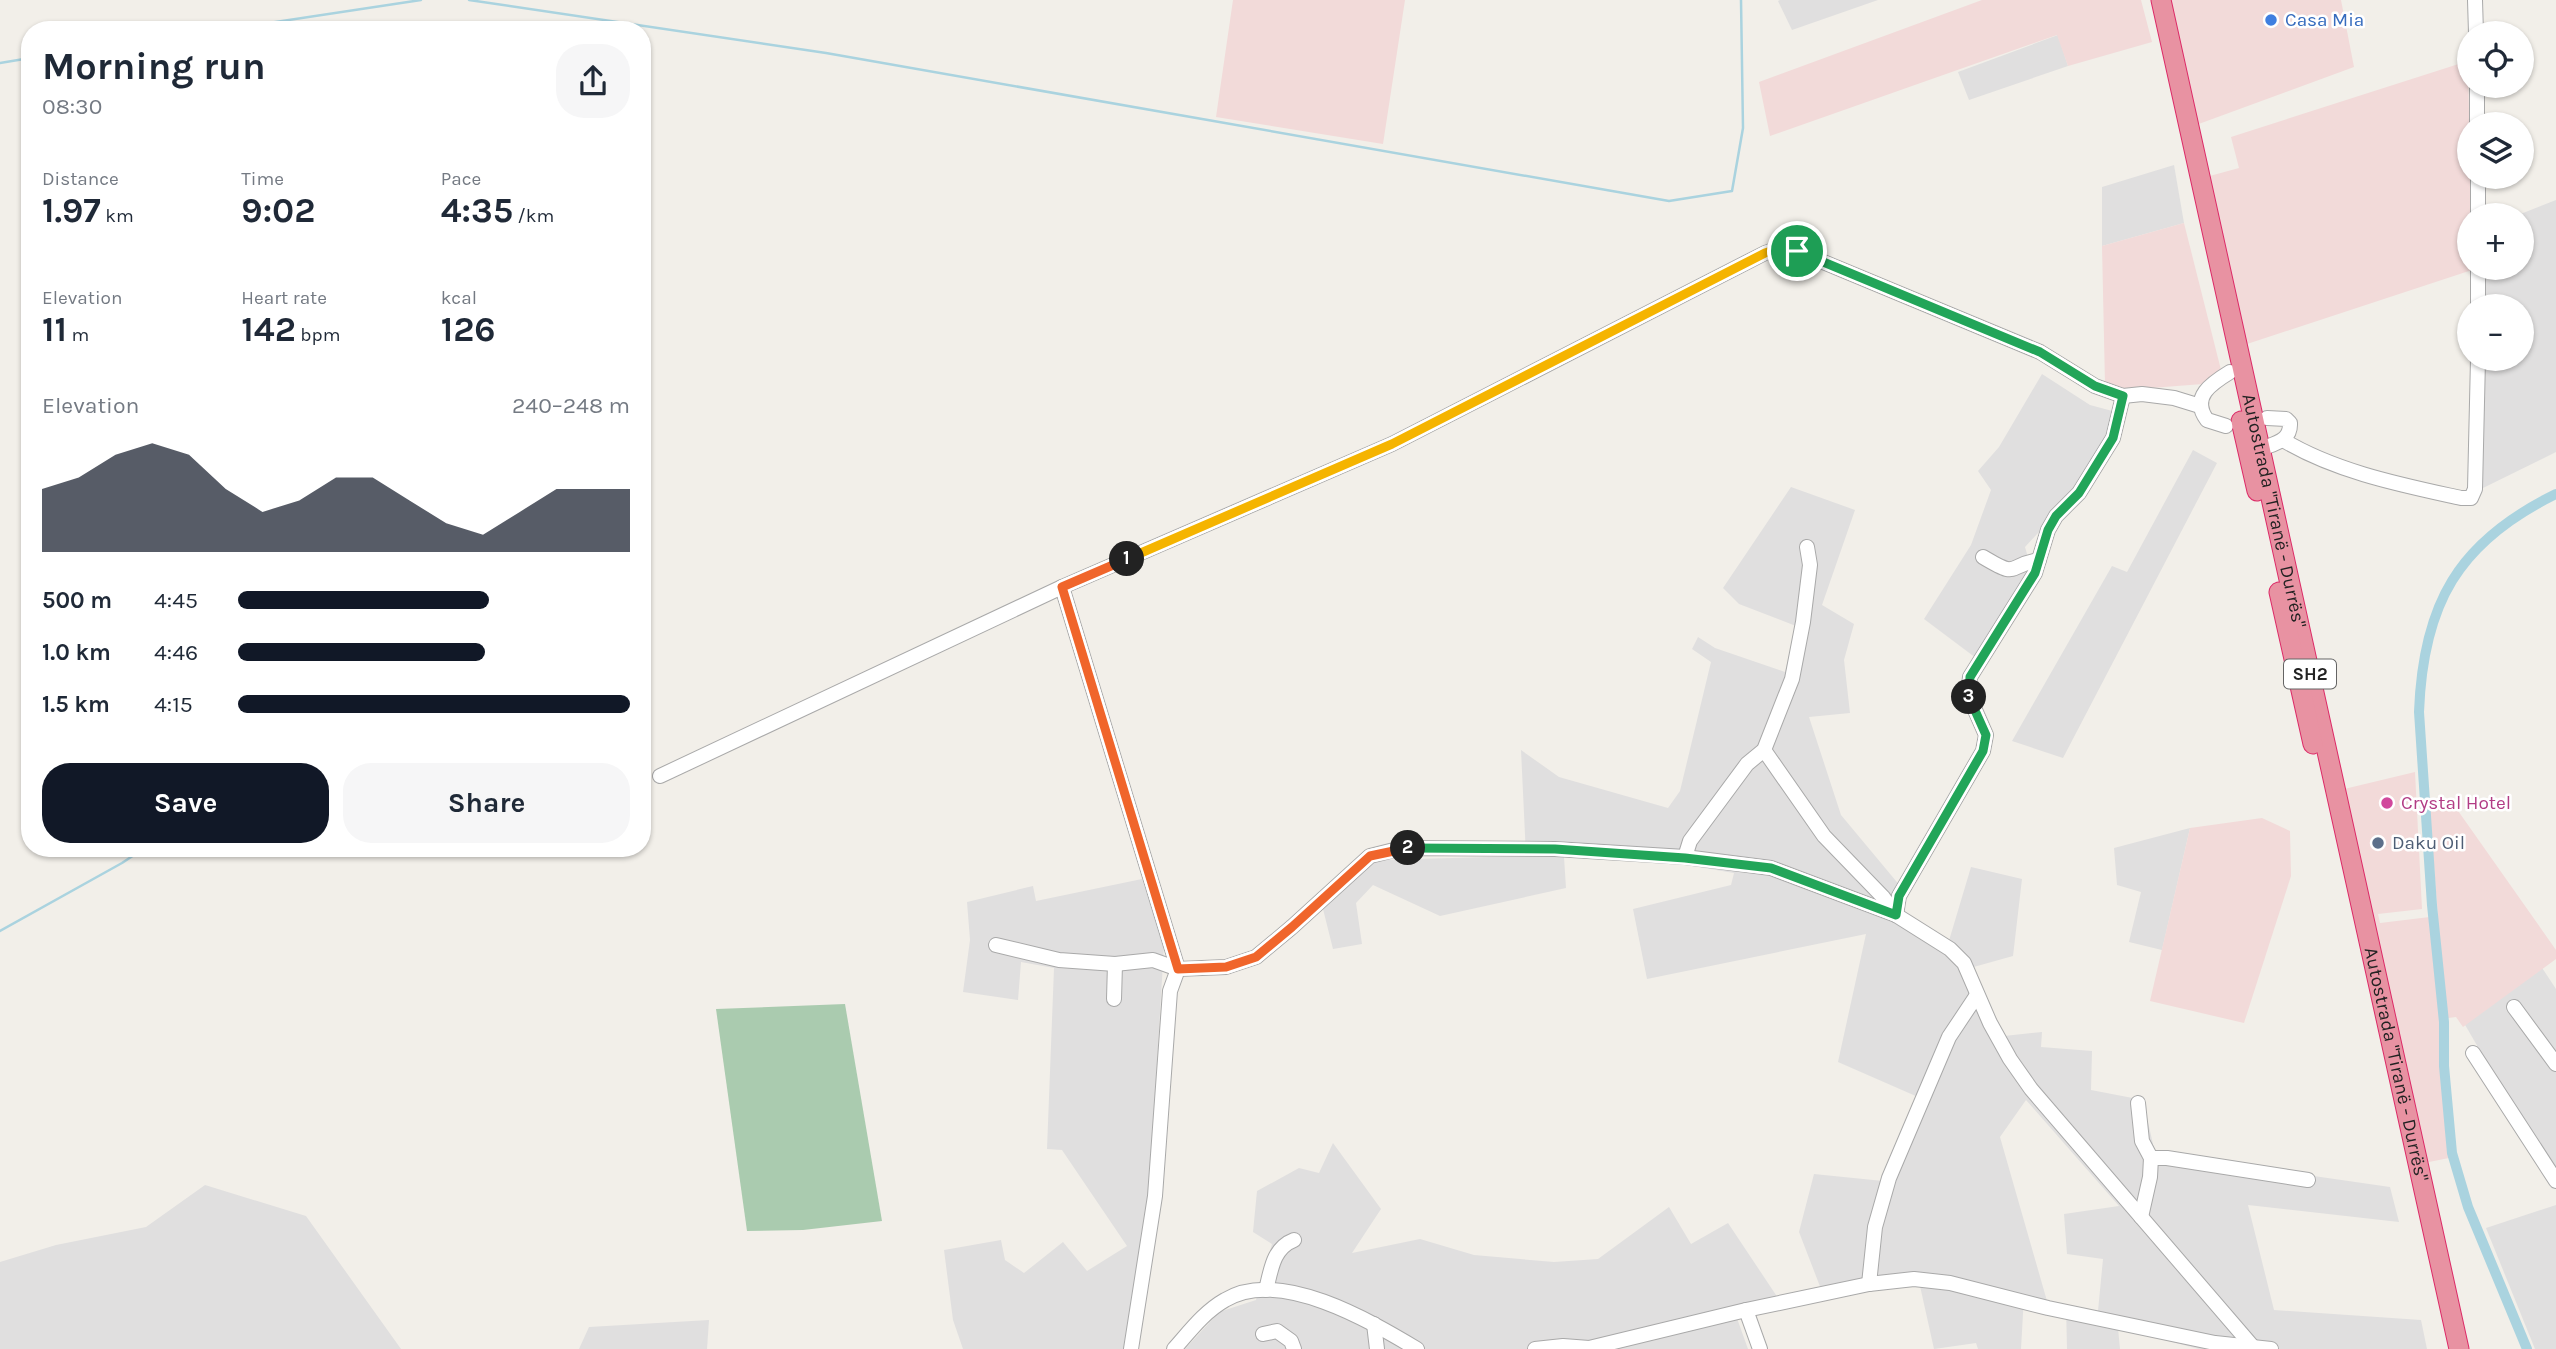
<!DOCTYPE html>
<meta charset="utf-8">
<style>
:root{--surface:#fff;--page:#f6f6f7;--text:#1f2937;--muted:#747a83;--accent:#111827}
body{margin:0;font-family:Karla,sans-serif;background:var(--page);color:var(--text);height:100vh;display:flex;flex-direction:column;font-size:26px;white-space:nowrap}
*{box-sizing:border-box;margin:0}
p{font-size:23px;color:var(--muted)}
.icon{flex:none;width:38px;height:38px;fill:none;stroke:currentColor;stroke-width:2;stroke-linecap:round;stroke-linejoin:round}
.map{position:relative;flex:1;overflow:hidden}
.details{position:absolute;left:21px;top:21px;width:630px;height:836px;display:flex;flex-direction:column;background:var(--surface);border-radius:28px;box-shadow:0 2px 5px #0004}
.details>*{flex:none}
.fabs{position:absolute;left:2457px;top:21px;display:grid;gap:14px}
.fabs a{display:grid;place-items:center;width:77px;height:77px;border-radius:50%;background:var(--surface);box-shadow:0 2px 5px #0004;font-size:35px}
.pin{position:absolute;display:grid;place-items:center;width:60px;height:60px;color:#fff;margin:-30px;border:4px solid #fff;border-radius:50%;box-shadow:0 2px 7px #0007}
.km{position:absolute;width:35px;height:35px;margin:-18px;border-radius:50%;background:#222;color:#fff;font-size:19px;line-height:35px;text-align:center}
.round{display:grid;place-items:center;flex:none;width:74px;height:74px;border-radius:28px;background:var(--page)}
.overview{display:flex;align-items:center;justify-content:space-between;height:119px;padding:0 21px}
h1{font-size:38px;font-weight:700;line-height:52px}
.metrics{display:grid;grid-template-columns:repeat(3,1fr);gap:10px;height:119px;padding:7px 21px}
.metrics div{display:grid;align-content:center}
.metrics b{font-size:35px;font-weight:700}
.metrics small{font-size:19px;font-weight:400}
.metrics p{font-size:19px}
.chart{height:196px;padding:14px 21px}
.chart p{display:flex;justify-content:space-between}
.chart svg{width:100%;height:126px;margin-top:7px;fill:var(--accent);opacity:.7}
.cta{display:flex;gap:14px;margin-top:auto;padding:14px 21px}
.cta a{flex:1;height:80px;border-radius:28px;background:var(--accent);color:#fff;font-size:28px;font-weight:700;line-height:80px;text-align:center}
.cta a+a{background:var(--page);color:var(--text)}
ul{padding:0 21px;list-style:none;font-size:23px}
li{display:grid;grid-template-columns:112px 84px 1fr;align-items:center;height:52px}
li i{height:18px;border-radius:9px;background:var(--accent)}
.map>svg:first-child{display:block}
.residential{fill:#e0dfdf}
.commercial{fill:#f2dad9}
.cemetery{fill:#aacbaf}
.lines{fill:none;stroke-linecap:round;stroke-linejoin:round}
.stream{stroke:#aad3df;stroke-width:2.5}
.canal{stroke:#aad3df;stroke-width:10}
.minor-casing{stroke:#a9a9a9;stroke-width:16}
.highway-casing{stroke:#dc2a67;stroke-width:21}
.minor{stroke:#fff;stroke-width:14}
.highway{stroke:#e892a2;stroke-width:19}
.split-1-casing{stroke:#fff;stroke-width:14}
.split-2-casing{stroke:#fff;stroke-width:14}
.split-3-casing{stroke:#fff;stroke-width:14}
.split-4-casing{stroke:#fff;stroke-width:14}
.split-1{stroke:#f5b400;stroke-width:9}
.split-2{stroke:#f0652b;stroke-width:9}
.split-3{stroke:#22a559;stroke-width:9}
.split-4{stroke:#22a559;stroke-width:9}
.shop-dot{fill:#3f7fe0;stroke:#fff;stroke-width:2.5}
.hotel-dot{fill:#d1479c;stroke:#fff;stroke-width:2.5}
.service-dot{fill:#5c6f8a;stroke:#fff;stroke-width:2.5}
.labels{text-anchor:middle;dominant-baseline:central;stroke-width:5;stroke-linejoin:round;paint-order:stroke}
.shield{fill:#fff;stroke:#646464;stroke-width:2}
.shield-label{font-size:18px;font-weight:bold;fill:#222}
.shop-label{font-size:19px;fill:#366cbe;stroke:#fff;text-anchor:start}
.street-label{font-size:19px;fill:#222;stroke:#fff}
.hotel-label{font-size:19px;fill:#b23c85;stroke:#fff;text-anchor:start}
.service-label{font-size:19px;fill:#4e5e75;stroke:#fff;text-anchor:start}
</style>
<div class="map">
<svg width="2556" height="1349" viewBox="0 0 2556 1349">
<rect width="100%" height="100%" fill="#f2efe9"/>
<g class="residential">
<path d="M1780 0H1878L1792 30 1778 1Z"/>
<path d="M2058 35 2068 66 1969 100 1958 72Z"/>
<path d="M2174 165 2184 223 2102 246V187Z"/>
<path d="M2556 200V452L2483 488 2482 359H2522V306H2482L2481 268H2522V215H2518Z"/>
<path d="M2042 374 2090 405 2116 412 2109 439 2077 491 2025 547 2032 571 1976 658 1924 619 1971 545 1991 490 1978 471 1999 447Z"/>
<path d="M2193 450 2217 463 2063 758 2012 741 2112 566 2127 572Z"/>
<path d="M1791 487 1855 510 1822 605 1854 624 1844 660 1850 713 1809 717 1841 815 1906 893 1899 916 1948 944 1971 867 2022 879 2013 956 1970 968 2004 1036 2042 1032 2041 1047 2092 1051 2091 1090 2143 1100 2155 1153 2390 1187 2399 1222 2248 1205 2274 1310 2421 1320 2427 1349H2199L2118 1328 2120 1349H2067L2066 1306 2098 1311 2103 1259 2067 1254 2064 1214 2119 1206 2026 1100 2000 1137 2047 1301 2024 1296 2021 1349H1978L1976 1343 1934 1349 1918 1277 1821 1289 1799 1232 1814 1174 1883 1181 1918 1097 1838 1062 1866 934 1647 979 1633 909 1731 885 1734 873 1674 863 1564 857 1566 888 1440 916 1373 885 1356 903 1362 944 1333 949 1322 905 1378 860 1526 856 1521 750 1559 777 1668 808 1680 791 1711 662 1692 649 1698 637 1715 648 1785 672 1796 626 1739 604 1723 588Z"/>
<path d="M2190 828 2162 950 2129 942 2141 892 2117 885 2114 848Z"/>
<path d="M1142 879 1164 945 1148 1218 1124 1349H963L953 1320 944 1250 1001 1240 1005 1260 1024 1273 1063 1242 1087 1271 1127 1246 1062 1150 1047 1149 1054 968 1021 962 1018 1000 963 992 970 940 967 902 1033 886 1036 901Z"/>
<path d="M2531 951 2556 989V1182L2453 1004Z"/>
<path d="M1333 1143 1381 1209 1352 1253 1420 1239 1474 1255 1554 1262 1598 1259 1669 1207 1691 1244 1728 1223 1780 1301 1734 1310 1748 1349H1185L1219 1312 1256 1300 1272 1244 1253 1232 1257 1191 1299 1168 1319 1173Z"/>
<path d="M205 1185 306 1216 401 1349H0V1262L56 1245 146 1227Z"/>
<path d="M2556 1205V1349H2535L2486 1228Z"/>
<path d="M709 1320 707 1349H579L589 1327Z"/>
</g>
<g class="commercial">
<path d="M1233 0H1405L1383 144 1216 117Z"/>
<path d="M1982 0H2141L2152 42 2068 66 2057 35 1770 136 1759 82Z"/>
<path d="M2167 0H2341L2354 67 2196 125Z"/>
<path d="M2468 61 2471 215H2469V268H2472V270L2247 344 2206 177 2239 168 2231 137Z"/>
<path d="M2184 223 2221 370 2203 384 2125 390 2105 384 2102 246Z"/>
<path d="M2415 772 2422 909 2378 914 2380 923 2438 916 2429 803 2449 798 2556 950V959L2463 1027 2456 1017 2441 1019 2442 1090 2449 1158 2424 1163 2340 790Z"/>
<path d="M2262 818 2290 831 2291 876 2244 1023 2150 1001 2190 828Z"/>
</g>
<path class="cemetery" d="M845 1004 882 1221 803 1230 747 1231 716 1009Z"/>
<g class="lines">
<g class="stream">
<path d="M469 0 826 53 1669 201 1732 191 1743 128 1741 0"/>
<path d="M222 30 421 0"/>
<path d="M0 63 30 58"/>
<path d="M0 931 122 863 143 849"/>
</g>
<path class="canal" d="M2527 1349 2468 1207 2452 1153 2444 1066V1022L2432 905 2419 712C2423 604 2458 542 2556 494"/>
<g class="minor-casing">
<g id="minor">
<path d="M2475 0 2476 33"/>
<path d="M2477 86V124"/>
<path d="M2478 177V215"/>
<path d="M2478 268V306"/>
<path d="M2226 426 2207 420C2190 397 2212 383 2230 372"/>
<path d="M2283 440C2336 472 2402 485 2461 498H2471L2475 489 2478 359"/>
<path d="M2261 449C2275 443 2291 441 2290 423L2286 419 2267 418"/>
<path d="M1983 557C2020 579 2005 566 2039 560"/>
<path d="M1062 587 1178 969 1170 991 1155 1196 1131 1349"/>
<path d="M1764 750 1824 836 1883 897 1896 915"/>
<path d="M660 776 1062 587 1392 444 1765 253 1780 248 1797 251 2040 352 2095 386 2123 396 2142 394 2174 398 2200 406"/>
<path d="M1685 857 1690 841 1747 764 1764 750 1792 679 1803 622 1810 565 1807 547"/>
<path d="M1896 915 1899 896 1983 751 1986 735 1968 694 1970 677 2035 573 2048 530 2056 516 2079 493 2113 438 2123 396"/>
<path d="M996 945 1059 960 1115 964 1153 960 1178 969 1226 967 1256 957 1292 927 1370 856 1402 848 1555 849 1685 857 1771 868 1896 915 1950 949 1964 963 1990 1023 2010 1059 2031 1089 2253 1347"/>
<path d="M1114 999 1115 964"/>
<path d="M2514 1007 2556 1064"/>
<path d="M2473 1053 2556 1181"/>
<path d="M2138 1103 2142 1141 2151 1158 2150 1177 2141 1217"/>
<path d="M2151 1158H2167L2308 1180"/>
<path d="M1869 1284 1875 1227 1889 1178 1949 1037 1977 995"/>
<path d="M1266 1290C1271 1270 1273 1248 1294 1240"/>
<path d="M1746 1310 1760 1349"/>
<path d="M1374 1324 1377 1349"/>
<path d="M1263 1334 1277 1331 1291 1341 1294 1349"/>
<path d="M1174 1349C1190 1331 1204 1312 1225 1300 1279 1267 1370 1321 1417 1349"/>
<path d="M1535 1349 1563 1346 1589 1348 1746 1310 1869 1284 1914 1279 1950 1283 2048 1308 2215 1343 2271 1349"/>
</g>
</g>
<g class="highway-casing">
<g id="highway">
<path id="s1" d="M2161 0 2459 1349"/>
<path d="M2241 421 2257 491"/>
<path d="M2279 592 2313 744"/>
</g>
</g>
<use href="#minor" class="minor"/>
<use href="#highway" class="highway"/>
</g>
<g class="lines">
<g class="split-1-casing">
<path id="split-1" d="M1127 559 1392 444 1765 253 1780 248 1797 251"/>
</g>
<g class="split-2-casing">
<path id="split-2" d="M1127 559 1062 587 1178 969 1226 967 1256 957 1292 927 1370 856 1408 848"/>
</g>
<g class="split-3-casing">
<path id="split-3" d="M1408 848 1555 849 1685 858 1771 868 1896 915 1899 896 1983 751 1986 735 1969 697"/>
</g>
<g class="split-4-casing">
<path id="split-4" d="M1797 251 2040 352 2095 386 2123 396 2113 438 2079 493 2056 516 2048 530 2035 573 1970 677 1969 697"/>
</g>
<use href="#split-1" class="split-1"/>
<use href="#split-2" class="split-2"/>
<use href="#split-3" class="split-3"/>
<use href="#split-4" class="split-4"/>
</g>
<circle class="shop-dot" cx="2271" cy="20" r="7"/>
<circle class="hotel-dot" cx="2387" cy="803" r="7"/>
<circle class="service-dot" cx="2378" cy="843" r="7"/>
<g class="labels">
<rect class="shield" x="2284" y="659.5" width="52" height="29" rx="5"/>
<g class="shield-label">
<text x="2310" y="674">SH2</text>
</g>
<g class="shop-label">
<text x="2285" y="20">Casa Mia</text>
</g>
<g class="street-label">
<text stroke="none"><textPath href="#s1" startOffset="523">Autostrada "Tiranë - Durrës"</textPath></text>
<text stroke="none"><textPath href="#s1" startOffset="1090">Autostrada "Tiranë - Durrës"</textPath></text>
</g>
<g class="hotel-label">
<text x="2401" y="803">Crystal Hotel</text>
</g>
<g class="service-label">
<text x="2392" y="843">Daku Oil</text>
</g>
</g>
</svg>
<div class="fabs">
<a><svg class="icon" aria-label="locate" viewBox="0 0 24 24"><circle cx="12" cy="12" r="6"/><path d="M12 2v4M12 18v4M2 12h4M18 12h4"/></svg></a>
<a><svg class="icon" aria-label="layers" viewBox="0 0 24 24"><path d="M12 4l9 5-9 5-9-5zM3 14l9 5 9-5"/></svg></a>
<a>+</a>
<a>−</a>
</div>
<div class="pin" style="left:1797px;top:251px;background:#1e9e55"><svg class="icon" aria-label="arrive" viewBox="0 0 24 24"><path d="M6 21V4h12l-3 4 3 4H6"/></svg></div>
<b class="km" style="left:1127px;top:559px">1</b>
<b class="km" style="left:1408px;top:848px">2</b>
<b class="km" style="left:1969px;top:697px">3</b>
<section class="details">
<div class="overview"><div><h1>Morning run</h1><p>08:30</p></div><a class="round"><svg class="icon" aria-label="share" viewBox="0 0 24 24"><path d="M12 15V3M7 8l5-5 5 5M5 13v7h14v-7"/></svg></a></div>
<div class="metrics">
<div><p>Distance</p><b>1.97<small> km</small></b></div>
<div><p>Time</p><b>9:02</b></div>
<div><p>Pace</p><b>4:35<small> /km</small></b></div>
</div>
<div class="metrics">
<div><p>Elevation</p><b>11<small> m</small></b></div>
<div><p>Heart rate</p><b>142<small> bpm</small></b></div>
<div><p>kcal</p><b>126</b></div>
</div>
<div class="chart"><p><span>Elevation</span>240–248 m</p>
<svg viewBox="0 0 160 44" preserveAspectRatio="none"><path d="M0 44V22L10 18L20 10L30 6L40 10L50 22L60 30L70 26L80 18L90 18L100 26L110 34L120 38L130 30L140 22L150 22L160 22V44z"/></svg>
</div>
<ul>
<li><b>500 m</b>4:45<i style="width:64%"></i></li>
<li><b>1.0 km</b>4:46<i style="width:63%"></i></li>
<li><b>1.5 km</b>4:15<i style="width:100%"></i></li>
</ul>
<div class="cta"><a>Save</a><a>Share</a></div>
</section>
</div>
